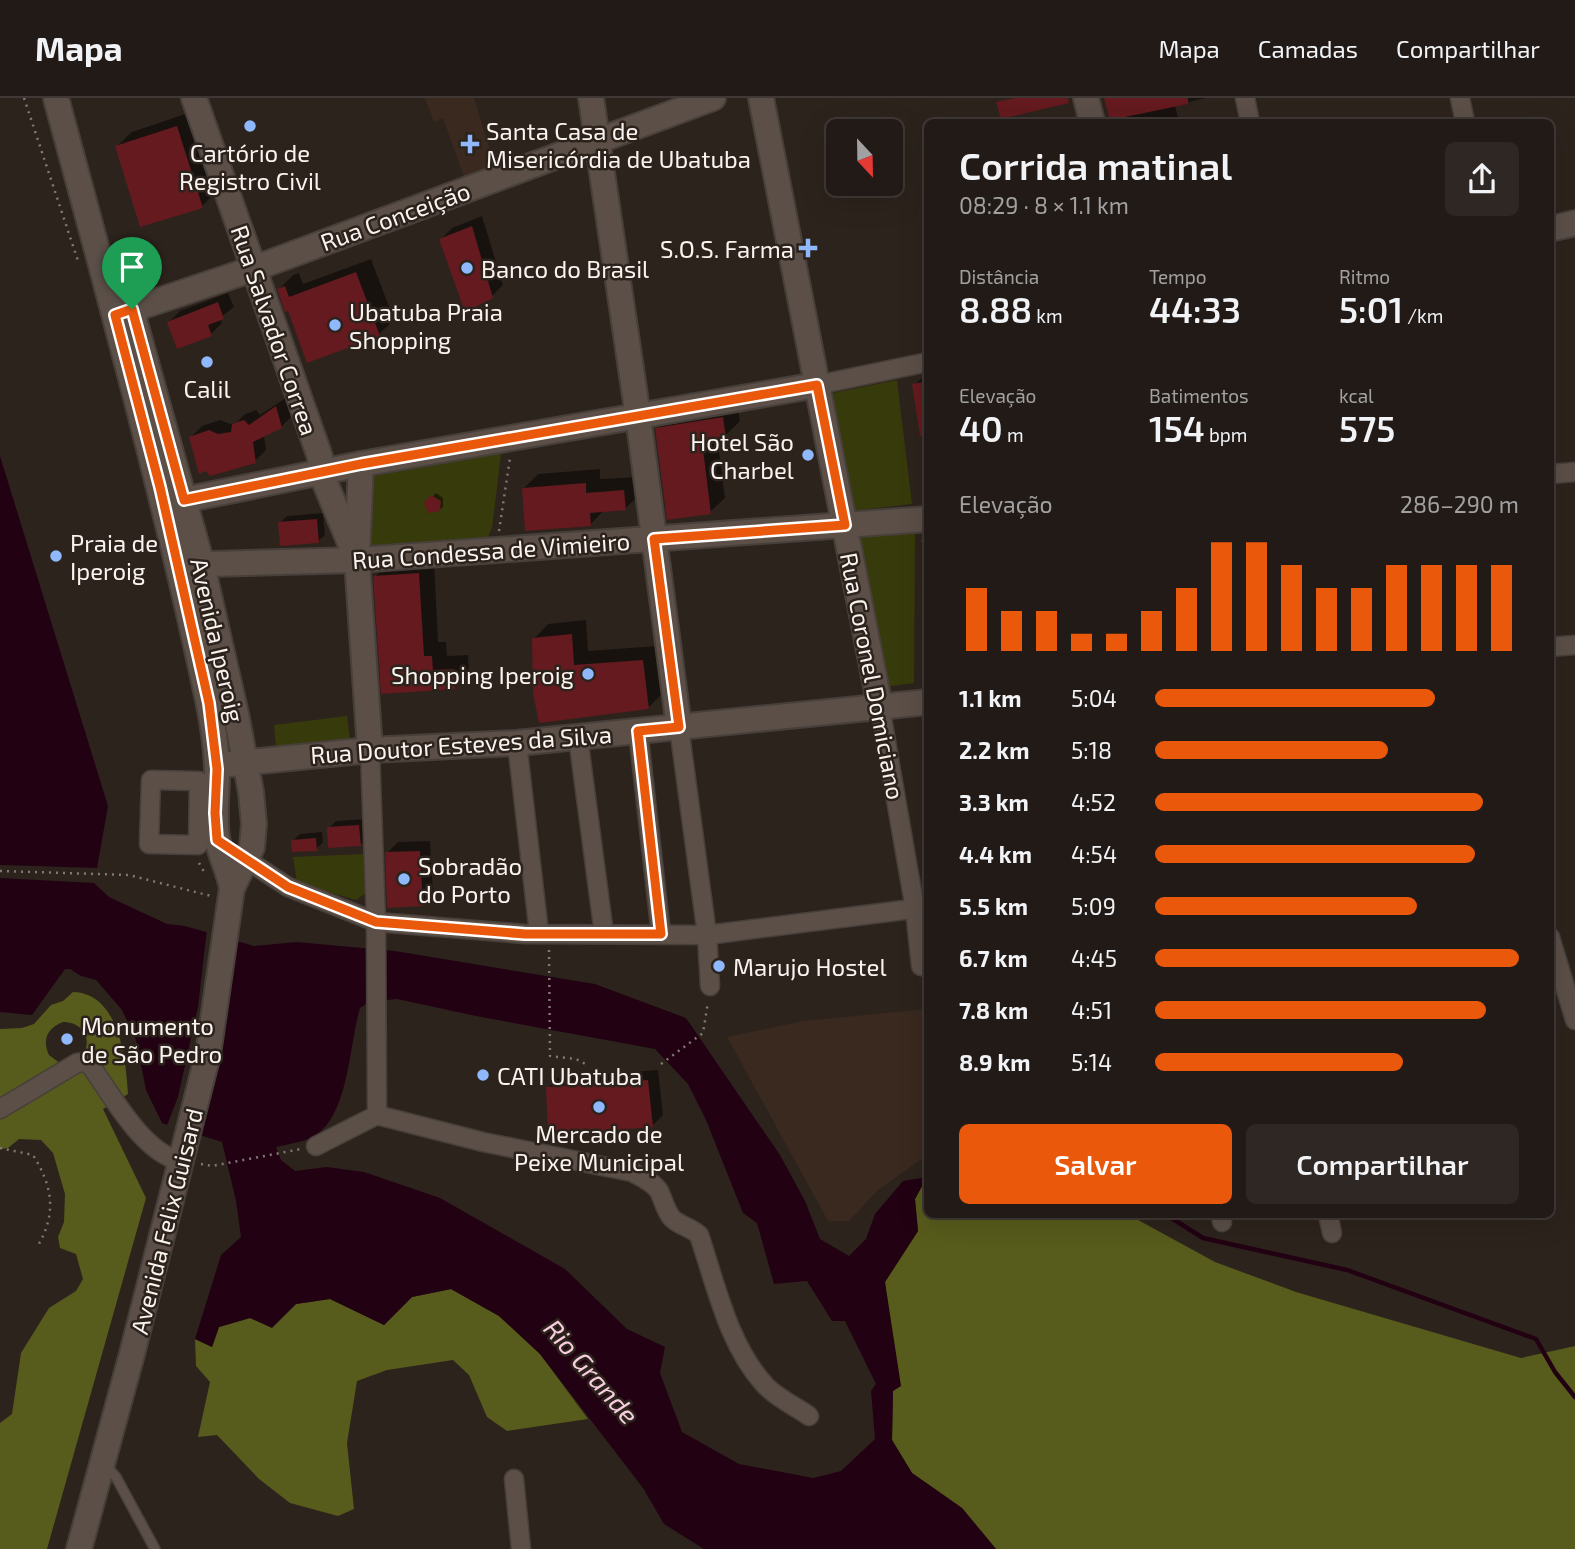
<!DOCTYPE html>
<html lang="pt">
<meta charset="utf-8">
<style>
:root{--surface:#221a16;--page:#2e2723;--text:#f1f3f6;--muted:#a2a1a1;--line:#3f3835;--accent:#ea580c}
body{margin:0;font-family:"Exo 2",sans-serif;background:var(--page);color:var(--text);height:100vh;display:flex;flex-direction:column;font-size:26px;white-space:nowrap}
*{box-sizing:border-box;margin:0}
p{font-size:23px;color:var(--muted)}
.icon{flex:none;width:38px;height:38px;fill:none;stroke:currentColor;stroke-width:2;stroke-linecap:round;stroke-linejoin:round}
.map{position:relative;flex:1;overflow:hidden}
.side{position:absolute;left:924px;top:21px;width:630px;height:1099px;display:flex;flex-direction:column;background:var(--surface);border-radius:10px;box-shadow:0 7px 28px #0002,0 0 0 2px var(--line)}
.side>*{flex:none}
.needle{width:46px;rotate:158deg}
.buttons{position:absolute;left:826px;top:21px;display:grid;gap:14px}
.buttons a{display:grid;place-items:center;width:77px;height:77px;border-radius:10px;background:var(--surface);box-shadow:0 7px 28px #0002,0 0 0 2px var(--line);font-size:35px}
.pin{position:absolute;display:grid;place-items:center;width:60px;height:60px;color:#fff;margin:-72px -30px;border-radius:50% 50% 50% 0;rotate:-45deg;box-shadow:0 0 7px #0007}
.pin .icon{rotate:45deg}
.round{display:grid;place-items:center;flex:none;width:74px;height:74px;border-radius:10px;background:var(--page)}
.overview{display:flex;align-items:center;justify-content:space-between;height:119px;padding:0 35px}
h1{font-size:38px;font-weight:600;line-height:52px}
.stats{display:grid;grid-template-columns:repeat(3,1fr);gap:10px;height:119px;padding:7px 35px}
.stats div{display:grid;align-content:center}
.stats b{font-size:35px;font-weight:600}
.stats small{font-size:19px;font-weight:400}
.stats p{font-size:19px}
.chart{height:196px;padding:14px 35px}
.chart p{display:flex;justify-content:space-between}
.chart svg{width:100%;height:126px;margin-top:7px;stroke:var(--accent);stroke-width:6}
.button{display:flex;gap:14px;margin-top:auto;padding:14px 35px}
.button a{flex:1;height:80px;border-radius:10px;background:var(--accent);color:#fff;font-size:28px;font-weight:600;line-height:80px;text-align:center}
.button a+a{background:var(--page);color:var(--text)}
ul{padding:0 35px;list-style:none;font-size:23px}
li{display:grid;grid-template-columns:112px 84px 1fr;align-items:center;height:52px}
li i{height:18px;border-radius:9px;background:var(--accent)}
header{display:flex;align-items:center;gap:42px;box-sizing:border-box;height:98px;padding:0 35px;background:var(--surface);border-bottom:2px solid var(--line)}
header strong{font-size:33px}
nav{display:flex;gap:38px;margin-inline-start:auto;font-size:24px}
.map>svg:first-child{display:block}
.built{fill:#39291f}
.green{fill:#373a0a}
.forest{fill:#575b1b;fill-rule:evenodd}
.water{fill:#220212;fill-rule:evenodd}
.pier{fill:#2d231d}
.shadow{fill:#0007}
.lines{fill:none;stroke-linecap:round;stroke-linejoin:round}
.stream{stroke:#220212;stroke-width:4.5}
.building{fill:#641a1e}
.lane-casing{stroke:#473f3a;stroke-width:12}
.street-casing{stroke:#473f3a;stroke-width:21}
.secondary-casing{stroke:#473f3a;stroke-width:28}
.path{stroke:#827974;stroke-width:2.5;stroke-dasharray:2 5;stroke-linecap:butt}
.lane{stroke:#5b4f48;stroke-width:9}
.street{stroke:#5b4f48;stroke-width:18}
.secondary{stroke:#5b4f48;stroke-width:24}
.route-casing{stroke:#fff;stroke-width:14}
.route{stroke:#ea580c;stroke-width:9}
.poi-dot{fill:#8fb8fd;stroke:#2d231d;stroke-width:2.5}
.labels{text-anchor:middle;dominant-baseline:central;stroke-width:5;stroke-linejoin:round;paint-order:stroke}
.poi-label{font-size:24px;fill:#faf3ef;stroke:#2d231d;text-anchor:start}
.street-label{font-size:24px;fill:#faf3ef;stroke:#2d231d}
.water-label{font-size:26px;font-style:italic;fill:#f9cee0;stroke:#2d231d}
</style>
<header>
<strong>Mapa</strong>
<nav><a>Mapa</a><a>Camadas</a><a>Compartilhar</a></nav>
</header>
<div class="map">
<svg width="1575" height="1451" viewBox="0 0 1575 1451">
<rect width="100%" height="100%" fill="#2d231d"/>
<g class="built">
<path d="M425 0H474L495 69 464 79 443 20 434 24Z"/>
<path d="M927 911V1057L877 1093 849 1123H828L727 939 803 923Z"/>
</g>
<g class="green">
<path d="M897 282 912 406 851 413 833 295Z"/>
<path d="M494 354 501 357 492 430 487 441 371 451 363 443 375 372Z"/>
<path d="M915 434 914 585 884 589 853 436Z"/>
<path d="M347 618 350 641 276 649 274 627Z"/>
<path d="M364 756 367 794 356 802 297 785 293 759Z"/>
</g>
<g class="forest">
<path d="M73 894C119 895 126 961 128 996L103 1011 146 1100 47 1451H0V1325L12 1316 21 1255 49 1210 76 1193 83 1181 76 1156 60 1150 58 1139 64 1124 65 1096 53 1055 41 1042 19 1041 8 1050 0 1051V931L22 930 34 926 51 907 63 903ZM63 924C84 924 94 943 81 960L61 966 49 957C42 942 47 930 63 924Z"/>
<path d="M927 1079 928 1116 1129 1117 1215 1164 1296 1194 1521 1260 1575 1248V1451H996L962 1410 912 1375 892 1342 893 1293 885 1184 918 1133 915 1101Z"/>
<path d="M451 1191 499 1218 540 1256 588 1321 507 1333 487 1319 469 1277 453 1262 387 1272 357 1283 347 1345 354 1411 338 1418 290 1405 259 1381 217 1337 198 1339 210 1284 196 1268 195 1241 212 1249 219 1229 250 1220 272 1229 296 1206 330 1201 384 1227 412 1199Z"/>
</g>
<g class="water">
<path d="M0 358 108 708 97 770 0 767Z"/>
<path d="M0 780 94 785 109 799 167 826 185 828 254 848 297 844 395 853 595 886 686 920 780 1057 805 1103 820 1141 849 1158 866 1141 875 1116 903 1083 927 1079 915 1101 918 1133 885 1184 901 1288 893 1293 892 1342 912 1375 962 1410 996 1451H704L664 1426 643 1390 540 1256 499 1218 451 1191 412 1199 384 1227 330 1201 296 1206 272 1230 250 1220 219 1229 212 1249 195 1241 221 1157 241 1139 236 1103 222 1044 162 1025 146 992 136 942 122 912 96 882 81 878 70 871H65L32 917 0 914ZM397 901 476 918 655 951 688 986 706 1022 743 1115 757 1125 774 1186 807 1183 832 1223H845L876 1286 871 1293 875 1341 841 1373 813 1380 739 1366 682 1334 660 1275 665 1249 627 1231 565 1171 440 1100 364 1074 327 1069 295 1073 281 1062 276 1049C288 1046 303 1044 313 1039 349 1019 349 947 360 910L369 904Z"/>
</g>
<path class="pier" d="M207 831 236 839 229 907 214 979 196 1039 166 1030 178 999 198 909Z"/>
<g class="shadow">
<path d="M1106 0H1206L1175 7 1179 24H1113Z"/>
<path d="M191 14 216 94 202 108 117 48 132 34Z"/>
<path d="M482 118 503 187 492 198 441 141 452 130Z"/>
<path d="M371 161 394 222 379 236 289 211 279 191 293 177 299 175 303 186Z"/>
<path d="M228 195 234 209 220 220 222 225 211 236 169 224 180 213Z"/>
<path d="M928 275V323L914 287Z"/>
<path d="M287 299 292 318 281 329 264 337 266 352 255 363 191 339 202 328 220 322 230 326 236 325 245 316 256 312 260 317Z"/>
<path d="M737 305 740 323 725 338 717 339 725 400 710 414 656 331 671 316Z"/>
<path d="M600 371V381L638 379 640 396 625 411 604 412 590 427 524 390 538 376Z"/>
<path d="M436 395 443 400V409L439 412 426 406Z"/>
<path d="M323 415 325 437 318 443 280 425 287 418Z"/>
<path d="M434 461 438 544H446L447 558 468 557 469 575 454 589 383 594 375 479 389 464Z"/>
<path d="M586 522 588 553 657 548 663 595 648 610 540 623 534 541 548 526Z"/>
<path d="M366 721 367 740 360 747 329 730 336 723Z"/>
<path d="M322 734 323 744 316 751 293 743 300 736Z"/>
<path d="M430 743 433 795 422 806 387 755 398 744Z"/>
<path d="M658 972 663 1017 652 1028 548 990 559 979Z"/>
</g>
<g class="lines">
<path class="stream" d="M1165 1116 1203 1140 1347 1172 1536 1241 1555 1274 1575 1299"/>
</g>
<g class="building">
<path d="M1015 0H1068L1069 5 1001 21 996 4Z"/>
<path d="M1104 0H1188V6L1110 22Z"/>
<path d="M177 28 203 110 140 129 115 48Z"/>
<path d="M472 128 493 200 465 214 439 141Z"/>
<path d="M356 174 380 238 307 265 288 213 285 214 277 191 285 188 289 199Z"/>
<path d="M218 204 224 221 208 227 212 238 177 251 167 224Z"/>
<path d="M928 283V338H920L912 286Z"/>
<path d="M276 308 282 330 253 344 256 365 210 378 206 373 199 376 189 339 209 332 218 336 231 334 232 326 244 322 249 327Z"/>
<path d="M723 319 726 340 702 343 711 416 667 422 655 330Z"/>
<path d="M586 385V395L624 392 626 412 590 415 591 428 525 433 522 390Z"/>
<path d="M431 397 441 403 440 413 428 415 424 405Z"/>
<path d="M317 421 319 445 280 448 278 424Z"/>
<path d="M419 475 424 558H432L433 572 454 571 455 591 381 596 373 478Z"/>
<path d="M572 536 574 567 643 562 649 611 539 625 533 595 532 540Z"/>
<path d="M359 727 361 748 328 750 327 729Z"/>
<path d="M316 740 317 753 292 754 291 742Z"/>
<path d="M420 753 423 808 387 810 385 754Z"/>
<path d="M648 982 653 1029 548 1037 546 989Z"/>
</g>
<g class="lines">
<g class="lane-casing">
<path id="lane" d="M106 1368 116 1379 155 1451"/>
</g>
<g class="street-casing">
<g id="street">
<path d="M1245 0 1250 24"/>
<path d="M1460 0 1465 24"/>
<path d="M817 287 928 264"/>
<path d="M1550 376 1575 374"/>
<path d="M1550 549 1575 547"/>
<path d="M880 609 915 811 921 868"/>
<path d="M679 629 707 837 710 888"/>
<path d="M638 633 661 836"/>
<path d="M578 639 604 836"/>
<path d="M517 645 539 835"/>
<path d="M370 652 376 824 377 1017"/>
<path d="M151 682 199 683 198 747 149 746Z"/>
<path d="M247 762 288 789 376 824 525 836 707 837 928 809"/>
<path d="M1550 839 1575 922"/>
<path d="M0 1011 77 965 84 964 90 967C112 997 142 1054 180 1063"/>
<path d="M377 1017 483 1044 632 1074C641 1079 653 1084 659 1093 663 1101 665 1111 671 1119 677 1127 691 1129 699 1137 716 1187 728 1246 764 1286 775 1299 795 1308 809 1318"/>
<path d="M316 1048 377 1017"/>
<path d="M1221 1116 1222 1124"/>
<path d="M1328 1116 1332 1135"/>
<path d="M514 1381 521 1451"/>
</g>
</g>
<g class="secondary-casing">
<g id="secondary">
<path d="M56 0C110 200 165 399 208 602 213 626 217 651 217 676 217 697 214 718 217 739 219 755 229 773 232 790L208 956 132 1256 79 1451"/>
<path d="M194 0 320 359 321 375 357 462"/>
<path d="M591 0 638 318 679 629"/>
<path d="M761 0 880 609"/>
<path d="M1086 0 1092 24"/>
<path d="M1550 131 1575 125"/>
<path d="M121 174 202 467 236 616 251 694 254 726 252 749 232 790"/>
<path d="M116 217 253 171 713 0"/>
<path d="M361 366 357 462 370 652"/>
<path d="M184 402 361 366 817 287"/>
<path d="M188 470 212 466 357 462 928 421"/>
<path d="M230 666 370 652 517 645 928 604"/>
</g>
</g>
<g class="path">
<path d="M24 0 78 163"/>
<path d="M499 433 510 360"/>
<path d="M923 442 928 549"/>
<path d="M923 583 928 569"/>
<path d="M199 765 206 777"/>
<path d="M0 773 129 777 211 798"/>
<path d="M549 852 550 958 576 961 589 968"/>
<path d="M661 966 703 935 708 904"/>
<path d="M0 1050 33 1057C53 1089 57 1116 37 1149"/>
<path d="M201 1066 212 1068 301 1051"/>
</g>
<use href="#lane" class="lane"/>
<use href="#street" class="street"/>
<use href="#secondary" class="secondary"/>
</g>
<g class="lines">
<g class="route-casing">
<path id="route" d="M132 211 184 402 361 366 817 287 845 427 654 441 679 629 638 633 661 836H525L376 824 288 789 217 742 215 715 217 671 209 605 160 389 115 217Z"/>
</g>
<use href="#route" class="route"/>
</g>
<g class="poi-dot">
<circle cx="250" cy="28" r="7"/>
<path d="M466.5 35.5h7v7h7v7h-7v7h-7v-7h-7v-7h7z"/>
<path d="M804.5 139.5h7v7h7v7h-7v7h-7v-7h-7v-7h7z"/>
<circle cx="467" cy="170" r="7"/>
<circle cx="335" cy="227" r="7"/>
<circle cx="207" cy="264" r="7"/>
<circle cx="808" cy="357" r="7"/>
<circle cx="56" cy="458" r="7"/>
<circle cx="588" cy="576" r="7"/>
<circle cx="404" cy="781" r="7"/>
<circle cx="719" cy="868" r="7"/>
<circle cx="67" cy="941" r="7"/>
<circle cx="483" cy="977" r="7"/>
<circle cx="599" cy="1009" r="7"/>
</g>
<g class="labels">
<g class="poi-label">
<text x="486" y="32">Santa Casa de<tspan x="486" dy="28">Misericórdia de Ubatuba</tspan></text>
<text x="250" y="54" text-anchor="middle">Cartório de<tspan x="250" dy="28">Registro Civil</tspan></text>
<text x="794" y="150" text-anchor="end">S.O.S. Farma</text>
<text x="481" y="170">Banco do Brasil</text>
<text x="349" y="213">Ubatuba Praia<tspan x="349" dy="28">Shopping</tspan></text>
<text x="207" y="290" text-anchor="middle">Calil</text>
<text x="794" y="343" text-anchor="end">Hotel São<tspan x="794" dy="28">Charbel</tspan></text>
<text x="70" y="444">Praia de<tspan x="70" dy="28">Iperoig</tspan></text>
<text x="574" y="576" text-anchor="end">Shopping Iperoig</text>
<text x="418" y="767">Sobradão<tspan x="418" dy="28">do Porto</tspan></text>
<text x="733" y="868">Marujo Hostel</text>
<text x="81" y="927">Monumento<tspan x="81" dy="28">de São Pedro</tspan></text>
<text x="497" y="977">CATI Ubatuba</text>
<text x="599" y="1035" text-anchor="middle">Mercado de<tspan x="599" dy="28">Peixe Municipal</tspan></text>
</g>
<g class="street-label">
<text transform="translate(395 118) rotate(-20)">Rua Conceição</text>
<text transform="translate(275 232) rotate(71)">Rua Salvador Correa</text>
<text transform="translate(491 452) rotate(-4)">Rua Condessa de Vimieiro</text>
<text transform="translate(218 542) rotate(77)">Avenida Iperoig</text>
<text transform="translate(873 578) rotate(79)">Rua Coronel Domiciano</text>
<text transform="translate(461 646) rotate(-4)">Rua Doutor Esteves da Silva</text>
<text transform="translate(166 1123) rotate(-76)">Avenida Felix Guisard</text>
</g>
<g class="water-label">
<text transform="translate(592 1273) rotate(49)">Rio Grande</text>
</g>
</g>
</svg>
<div class="buttons">
<a><svg class="needle" viewBox="-14 -14 28 28"><path d="M0-13l5 13h-10z" fill="#e53935"/><path d="M0 13l5-13h-10z" fill="#a2a1a1"/></svg></a>
</div>
<div class="pin" style="left:132px;top:211px;background:#1e9e55"><svg class="icon" aria-label="arrive" viewBox="0 0 24 24"><path d="M6 21V4h12l-3 4 3 4H6"/></svg></div>
<section class="side">
<div class="overview"><div><h1>Corrida matinal</h1><p>08:29 · 8 × 1.1 km</p></div><a class="round"><svg class="icon" aria-label="share" viewBox="0 0 24 24"><path d="M12 15V3M7 8l5-5 5 5M5 13v7h14v-7"/></svg></a></div>
<div class="stats">
<div><p>Distância</p><b>8.88<small> km</small></b></div>
<div><p>Tempo</p><b>44:33</b></div>
<div><p>Ritmo</p><b>5:01<small> /km</small></b></div>
</div>
<div class="stats">
<div><p>Elevação</p><b>40<small> m</small></b></div>
<div><p>Batimentos</p><b>154<small> bpm</small></b></div>
<div><p>kcal</p><b>575</b></div>
</div>
<div class="chart"><p><span>Elevação</span>286–290 m</p>
<svg viewBox="0 0 160 44" preserveAspectRatio="none"><path d="M5 44V22M15 44V30M25 44V30M35 44V38M45 44V38M55 44V30M65 44V22M75 44V6M85 44V6M95 44V14M105 44V22M115 44V22M125 44V14M135 44V14M145 44V14M155 44V14"/></svg>
</div>
<ul>
<li><b>1.1 km</b>5:04<i style="width:77%"></i></li>
<li><b>2.2 km</b>5:18<i style="width:64%"></i></li>
<li><b>3.3 km</b>4:52<i style="width:90%"></i></li>
<li><b>4.4 km</b>4:54<i style="width:88%"></i></li>
<li><b>5.5 km</b>5:09<i style="width:72%"></i></li>
<li><b>6.7 km</b>4:45<i style="width:100%"></i></li>
<li><b>7.8 km</b>4:51<i style="width:91%"></i></li>
<li><b>8.9 km</b>5:14<i style="width:68%"></i></li>
</ul>
<div class="button"><a>Salvar</a><a>Compartilhar</a></div>
</section>
</div>
